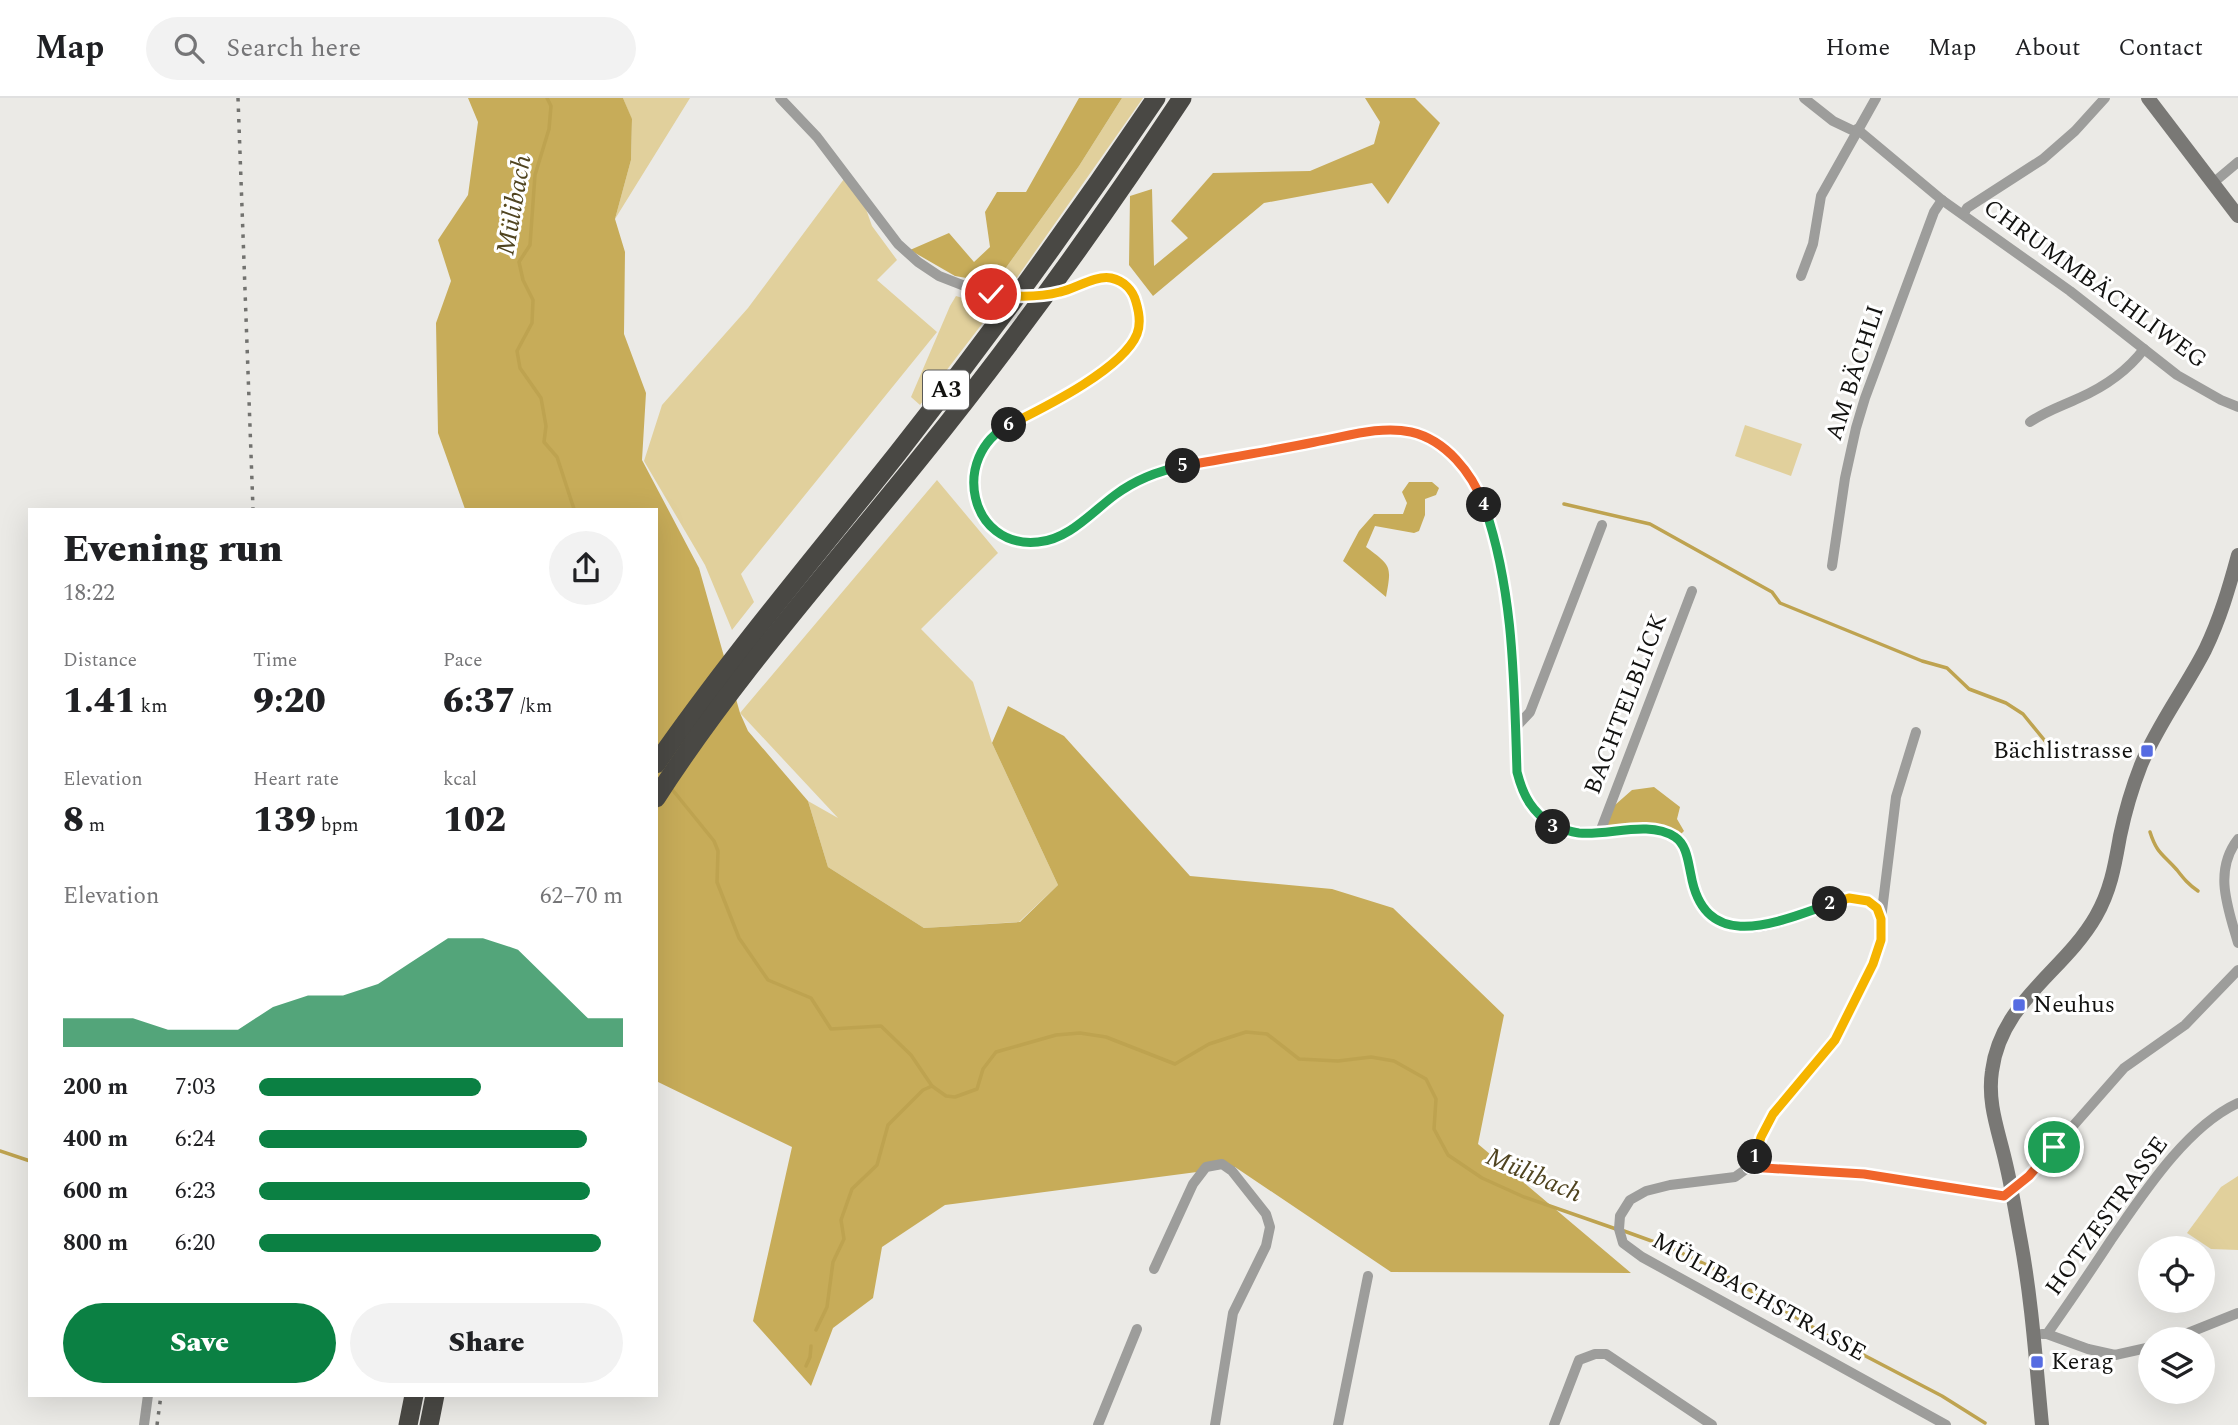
<!DOCTYPE html>
<meta charset="utf-8">
<style>
:root{--surface:#fff;--page:#f2f2f2;--text:#202124;--muted:#757577;--line:#e0e0e0;--accent:#0b8043}
body{margin:0;font-family:Spectral,serif;background:var(--page);color:var(--text);height:100vh;display:flex;flex-direction:column;font-size:26px;white-space:nowrap}
*{box-sizing:border-box;margin:0}
p{font-size:23px;color:var(--muted)}
.icon{flex:none;width:38px;height:38px;fill:none;stroke:currentColor;stroke-width:2;stroke-linecap:round;stroke-linejoin:round}
.map{position:relative;flex:1;overflow:hidden}
.details{position:absolute;left:28px;top:410px;width:630px;height:889px;display:flex;flex-direction:column;background:var(--surface);border-radius:0px;box-shadow:0 7px 28px #0002}
.details>*{flex:none}
.buttons{position:absolute;left:2138px;top:1138px;display:grid;gap:14px}
.buttons a{display:grid;place-items:center;width:77px;height:77px;border-radius:50%;background:var(--surface);box-shadow:0 7px 28px #0002;font-size:35px}
.pin{position:absolute;display:grid;place-items:center;width:60px;height:60px;color:#fff;margin:-30px;border:4px solid #fff;border-radius:50%;box-shadow:0 2px 7px #0007}
.km{position:absolute;width:35px;height:35px;margin:-18px;border-radius:50%;background:#222;color:#fff;font-size:19px;line-height:35px;text-align:center}
.round{display:grid;place-items:center;flex:none;width:74px;height:74px;border-radius:37px;background:var(--page)}
.headline{display:flex;align-items:center;justify-content:space-between;height:119px;padding:0 35px}
h1{font-size:38px;font-weight:800;line-height:52px}
.metrics{display:grid;grid-template-columns:repeat(3,1fr);gap:10px;height:119px;padding:7px 35px}
.metrics div{display:grid;align-content:center}
.metrics b{font-size:35px;font-weight:800}
.metrics small{font-size:19px;font-weight:400}
.metrics p{font-size:19px}
.chart{height:196px;padding:14px 35px}
.chart p{display:flex;justify-content:space-between}
.chart svg{width:100%;height:126px;margin-top:7px;fill:var(--accent);opacity:.7}
.cta{display:flex;gap:14px;margin-top:auto;padding:14px 35px}
.cta a{flex:1;height:80px;border-radius:42px;background:var(--accent);color:#fff;font-size:28px;font-weight:800;line-height:80px;text-align:center}
.cta a+a{background:var(--page);color:var(--text)}
ul{padding:0 35px;list-style:none;font-size:23px}
li{display:grid;grid-template-columns:112px 84px 1fr;align-items:center;height:52px}
li i{height:18px;border-radius:9px;background:var(--accent)}
header{display:flex;align-items:center;gap:42px;box-sizing:border-box;height:98px;padding:0 35px;background:var(--surface);border-bottom:2px solid var(--line)}
header strong{font-size:33px}
nav{display:flex;gap:38px;margin-inline-start:auto;font-size:24px}
.search{width:490px;height:63px;background:var(--page);display:flex;align-items:center;gap:18px;box-sizing:border-box;padding:0 24px;border-radius:38px;color:var(--muted);font-size:26px}
.map>svg:first-child{display:block}
.green{fill:#e1d09c}
.forest{fill:#c7ac59}
.lines{fill:none;stroke-linecap:round;stroke-linejoin:round}
.stream{stroke:#bea350;stroke-width:3.5}
.minor{stroke:#9d9d9b;stroke-width:10}
.secondary{stroke:#797875;stroke-width:14}
.motorway{stroke:#494844;stroke-width:19}
.rail{stroke:#72726f;stroke-width:3.5;stroke-dasharray:3.5 7;stroke-linecap:butt}
.minor-bridge{stroke:#9d9d9b;stroke-width:10}
.split-1-casing{stroke:#fff;stroke-width:14}
.split-2-casing{stroke:#fff;stroke-width:14}
.split-3-casing{stroke:#fff;stroke-width:14}
.split-4-casing{stroke:#fff;stroke-width:14}
.split-5-casing{stroke:#fff;stroke-width:14}
.split-6-casing{stroke:#fff;stroke-width:14}
.split-7-casing{stroke:#fff;stroke-width:14}
.split-1{stroke:#f0652b;stroke-width:9}
.split-2{stroke:#f5b400;stroke-width:9}
.split-3{stroke:#22a559;stroke-width:9}
.split-4{stroke:#22a559;stroke-width:9}
.split-5{stroke:#f0652b;stroke-width:9}
.split-6{stroke:#22a559;stroke-width:9}
.split-7{stroke:#f5b400;stroke-width:9}
.poi-dot{fill:#566ce2;stroke:#fff;stroke-width:2.5}
.labels{text-anchor:middle;dominant-baseline:central;stroke-width:6;stroke-linejoin:round;paint-order:stroke}
.shield{fill:#fff;stroke:#595958;stroke-width:2}
.shield-label{font-size:23px;font-weight:bold;fill:#121210}
.street-label{font-size:24px;fill:#121210;stroke:#fff}
.poi-label{font-size:24px;fill:#121210;stroke:#fff;text-anchor:start}
.water-label{font-size:26px;font-style:italic;fill:#504420;stroke:#fff}
</style>
<header>
<strong>Map</strong>
<div class="search"><svg class="icon" aria-label="search" viewBox="0 0 24 24"><circle cx="10" cy="10" r="6"/><path d="M15 15l6 6"/></svg>Search here</div>
<nav><a>Home</a><a>Map</a><a>About</a><a>Contact</a></nav>
</header>
<div class="map">
<svg width="2238" height="1327" viewBox="0 0 2238 1327">
<rect width="100%" height="100%" fill="#ebeae6"/>
<g class="green">
<path d="M623 0H690L615 121 631 62 632 22Z"/>
<path d="M1122 0H1143L1011 188 920 307 911 299 950 208 956 198 982 206 995 185 1079 68Z"/>
<path d="M844 81 866 111 872 128 897 162 877 182 937 234 741 476 754 504 732 532 705 467 644 363 662 307 748 210Z"/>
<path d="M1745 327 1802 346 1791 378 1735 358Z"/>
<path d="M937 382 998 455 921 531 973 584 992 645 1058 787 1019 824 924 830 828 769 808 703 838 720 740 615Z"/>
<path d="M2238 1078V1152L2211 1151 2187 1135 2221 1089Z"/>
</g>
<g class="forest">
<path d="M468 0H623L632 21 631 62 615 121 625 154 624 236 646 295 642 362 699 470 740 615 748 633 808 703 828 769 924 830 1020 824 1058 787 992 645 1008 608 1064 638 1190 778 1332 791 1393 810 1504 917 1478 1046 1631 1175 1391 1174 1235 1069 945 1107 882 1149 873 1200 833 1230 811 1288 753 1223 792 1049 656 983V411H465L438 335 436 225 451 183 438 142 468 97 478 24Z"/>
<path d="M1079 0H1122L1079 68 995 185 955 178 910 152 949 135 974 164 990 149 985 114 997 94H1026Z"/>
<path d="M1365 0H1415L1440 25 1388 106 1372 85 1264 105 1153 198 1129 167 1130 98 1152 91 1154 168 1188 140 1171 123 1213 75 1310 73 1374 46 1380 24Z"/>
<path d="M1409 384H1432L1439 390 1436 397 1425 401V417L1419 433 1414 435 1375 428 1366 449C1391 468 1392 467 1386 499L1343 463 1359 433 1374 416H1403L1407 405 1402 394Z"/>
<path d="M1654 689 1680 709 1677 721 1684 733 1677 740 1662 733 1604 734 1607 714 1632 692Z"/>
</g>
<g class="lines">
<g class="stream">
<path d="M547 0 551 8 549 31 535 77 530 147 519 164 523 182 533 202 532 225 517 253 520 270 541 300 546 328 544 344 557 359 574 411"/>
<path d="M1564 406 1650 426 1772 494 1780 505 1922 563 1947 570 1969 591 2006 605 2023 616 2050 649"/>
<path d="M671 690 714 743 718 753 717 784 739 840 768 882 811 900 831 931 881 928 911 957 932 988 946 998 955 999 977 991 983 971 996 954 1056 937 1080 935 1106 939 1175 966 1209 946 1246 934 1267 936 1299 961 1338 963 1371 959 1394 963 1426 981 1436 1001 1434 1031 1448 1057 1482 1080 1524 1099 1616 1131"/>
<path d="M2150 734C2157 756 2163 756 2177 772 2184 781 2188 786 2198 793"/>
<path d="M0 1053 30 1063"/>
<path d="M1624 1133 1671 1150 1707 1167 1833 1241 1942 1298 1985 1325"/>
<path d="M816 1232 827 1209 833 1164 844 1141 841 1122 852 1091 877 1067 888 1027 923 992 932 988"/>
<path d="M806 1268 810 1259 811 1248"/>
</g>
<g class="minor">
<path d="M780 0 817 39 898 146 918 164 939 178 975 192"/>
<path d="M1804 0 1833 23 1856 34"/>
<path d="M1857 31 1942 102 2070 193 2177 277 2221 302 2238 309"/>
<path d="M2213 85 2238 64"/>
<path d="M1964 115 1967 110 2043 61 2075 33 2105 0"/>
<path d="M1801 178 1813 146 1821 98 1876 0"/>
<path d="M1102 180C1115 179 1126 185 1133 196 1137 203 1139 213 1139 221 1137 266 1062 299 1027 318 1012 327 993 333 983 348 952 396 998 465 1054 440 1077 430 1095 411 1115 397 1131 385 1149 378 1167 371L1378 333C1396 332 1414 332 1430 341 1519 388 1515 586 1517 674 1534 738 1572 736 1629 733 1640 732 1655 731 1666 735 1708 751 1673 829 1747 830 1775 830 1804 815 1829 806 1835 804 1843 800 1849 800 1865 798 1876 807 1881 821"/>
<path d="M2030 324C2046 313 2062 308 2079 300 2104 289 2128 272 2144 251"/>
<path d="M1832 468 1845 380 1856 330 1865 300 1934 114 1942 102"/>
<path d="M1516 629 1530 614 1602 427"/>
<path d="M1916 634 1896 699 1881 821V842L1873 866 1835 941 1773 1016 1749 1069 1735 1079 1670 1087 1646 1093 1630 1102 1620 1118 1619 1131 1623 1145 1642 1159 1946 1327"/>
<path d="M1600 734 1692 493"/>
<path d="M2238 741C2213 773 2228 810 2238 845"/>
<path d="M1749 1069 1864 1076 2004 1098 2029 1078 2124 970 2185 927 2238 872"/>
<path d="M1154 1171 1193 1086 1206 1069 1222 1066 1232 1073 1266 1116 1270 1129 1266 1148 1233 1215 1215 1327"/>
<path d="M2042 1236H2047L2088 1251 2115 1257 2151 1249"/>
<path d="M2047 1236C2069 1205 2090 1174 2111 1142 2143 1096 2186 1029 2238 1005"/>
<path d="M2173 1241 2238 1215"/>
<path d="M144 1327 148 1297"/>
<path d="M1098 1327 1137 1231"/>
<path d="M1338 1327 1368 1178"/>
<path d="M1554 1327 1579 1262 1595 1256H1606L1712 1327"/>
</g>
<g class="secondary">
<path d="M2148 0 2238 118"/>
<path d="M2042 1327C2036 1266 2032 1204 2021 1144 2016 1118 2012 1091 2006 1066 1999 1034 1987 1006 1992 973 2001 903 2064 874 2096 818 2111 792 2115 766 2120 738 2125 714 2132 690 2141 667 2158 626 2185 591 2205 552 2220 521 2229 490 2238 457"/>
</g>
<g class="motorway">
<path d="M656 666C731 558 816 458 897 356 988 240 1074 122 1156 0"/>
<path d="M656 700C734 579 830 472 920 360 1013 245 1100 124 1182 0"/>
<path d="M408 1327 414 1297"/>
<path d="M429 1327 435 1297"/>
</g>
<g class="rail">
<path d="M238 0 253 411"/>
<path d="M157 1327 161 1297"/>
</g>
<path class="minor-bridge" d="M975 192C1020 205 1059 196 1102 180"/>
</g>
<g class="lines">
<g class="split-1-casing">
<path id="split-1" d="M1755 1059 1749 1069 1864 1076 2004 1098 2029 1078 2054 1049"/>
</g>
<g class="split-2-casing">
<path id="split-2" d="M1755 1059 1761 1039 1773 1016 1835 942 1873 866 1881 842V821L1877 810 1868 803 1849 800 1830 806"/>
</g>
<g class="split-3-casing">
<path id="split-3" d="M1553 729C1562 731 1571 734 1579 735 1609 738 1648 722 1675 739 1687 747 1688 764 1691 777 1705 857 1778 824 1830 806"/>
</g>
<g class="split-4-casing">
<path id="split-4" d="M1484 407C1514 493 1514 584 1517 674 1524 701 1532 712 1553 729"/>
</g>
<g class="split-5-casing">
<path id="split-5" d="M1183 368C1227 360 1271 353 1315 344 1345 339 1380 327 1411 334 1446 342 1472 375 1484 407"/>
</g>
<g class="split-6-casing">
<path id="split-6" d="M1009 327C950 358 969 451 1038 444 1068 442 1092 414 1115 397 1135 382 1158 373 1183 368"/>
</g>
<g class="split-7-casing">
<path id="split-7" d="M991 196C1015 199 1037 200 1060 194 1075 191 1095 177 1111 180 1124 183 1133 192 1136 204 1139 214 1141 226 1137 236 1123 271 1043 310 1009 327"/>
</g>
<use href="#split-1" class="split-1"/>
<use href="#split-2" class="split-2"/>
<use href="#split-3" class="split-3"/>
<use href="#split-4" class="split-4"/>
<use href="#split-5" class="split-5"/>
<use href="#split-6" class="split-6"/>
<use href="#split-7" class="split-7"/>
</g>
<g class="poi-dot">
<rect x="2140" y="646" width="14" height="14" rx="3.5"/>
<rect x="2012" y="900" width="14" height="14" rx="3.5"/>
<rect x="2030" y="1257" width="14" height="14" rx="3.5"/>
</g>
<g class="labels">
<rect class="shield" x="923" y="272.5" width="46" height="39" rx="5"/>
<g class="shield-label">
<text x="946" y="292">A3</text>
</g>
<g class="street-label">
<text transform="translate(2095 186) rotate(36)">CHRUMMBÄCHLIWEG</text>
<text transform="translate(1855 275) rotate(-72)">AM BÄCHLI</text>
<text transform="translate(1626 606) rotate(-69)">BACHTELBLICK</text>
<text transform="translate(2107 1118) rotate(-54)">HOTZESTRASSE</text>
<text transform="translate(1759 1199) rotate(29)">MÜLIBACHSTRASSE</text>
</g>
<g class="poi-label">
<text x="2133" y="653" text-anchor="end">Bächlistrasse</text>
<text x="2033" y="907">Neuhus</text>
<text x="2051" y="1264">Kerag</text>
</g>
<g class="water-label">
<text transform="translate(514 107) rotate(-80)">Mülibach</text>
<text transform="translate(1534 1077) rotate(23)">Mülibach</text>
</g>
</g>
</svg>
<div class="buttons">
<a><svg class="icon" aria-label="locate" viewBox="0 0 24 24"><circle cx="12" cy="12" r="6"/><path d="M12 2v4M12 18v4M2 12h4M18 12h4"/></svg></a>
<a><svg class="icon" aria-label="layers" viewBox="0 0 24 24"><path d="M12 4l9 5-9 5-9-5zM3 14l9 5 9-5"/></svg></a>
</div>
<div class="pin" style="left:2054px;top:1049px;background:#1e9e55"><svg class="icon" aria-label="arrive" viewBox="0 0 24 24"><path d="M6 21V4h12l-3 4 3 4H6"/></svg></div>
<div class="pin" style="left:991px;top:196px;background:#d93025"><svg class="icon" aria-label="check" viewBox="0 0 24 24"><path d="M5 12l5 5 9-10"/></svg></div>
<b class="km" style="left:1755px;top:1059px">1</b>
<b class="km" style="left:1830px;top:806px">2</b>
<b class="km" style="left:1553px;top:729px">3</b>
<b class="km" style="left:1484px;top:407px">4</b>
<b class="km" style="left:1183px;top:368px">5</b>
<b class="km" style="left:1009px;top:327px">6</b>
<section class="details">
<div class="headline"><div><h1>Evening run</h1><p>18:22</p></div><a class="round"><svg class="icon" aria-label="share" viewBox="0 0 24 24"><path d="M12 15V3M7 8l5-5 5 5M5 13v7h14v-7"/></svg></a></div>
<div class="metrics">
<div><p>Distance</p><b>1.41<small> km</small></b></div>
<div><p>Time</p><b>9:20</b></div>
<div><p>Pace</p><b>6:37<small> /km</small></b></div>
</div>
<div class="metrics">
<div><p>Elevation</p><b>8<small> m</small></b></div>
<div><p>Heart rate</p><b>139<small> bpm</small></b></div>
<div><p>kcal</p><b>102</b></div>
</div>
<div class="chart"><p><span>Elevation</span>62–70 m</p>
<svg viewBox="0 0 160 44" preserveAspectRatio="none"><path d="M0 44V34L10 34L20 34L30 38L40 38L50 38L60 30L70 26L80 26L90 22L100 14L110 6L120 6L130 10L140 22L150 34L160 34V44z"/></svg>
</div>
<ul>
<li><b>200 m</b>7:03<i style="width:61%"></i></li>
<li><b>400 m</b>6:24<i style="width:90%"></i></li>
<li><b>600 m</b>6:23<i style="width:91%"></i></li>
<li><b>800 m</b>6:20<i style="width:94%"></i></li>
</ul>
<div class="cta"><a>Save</a><a>Share</a></div>
</section>
</div>
